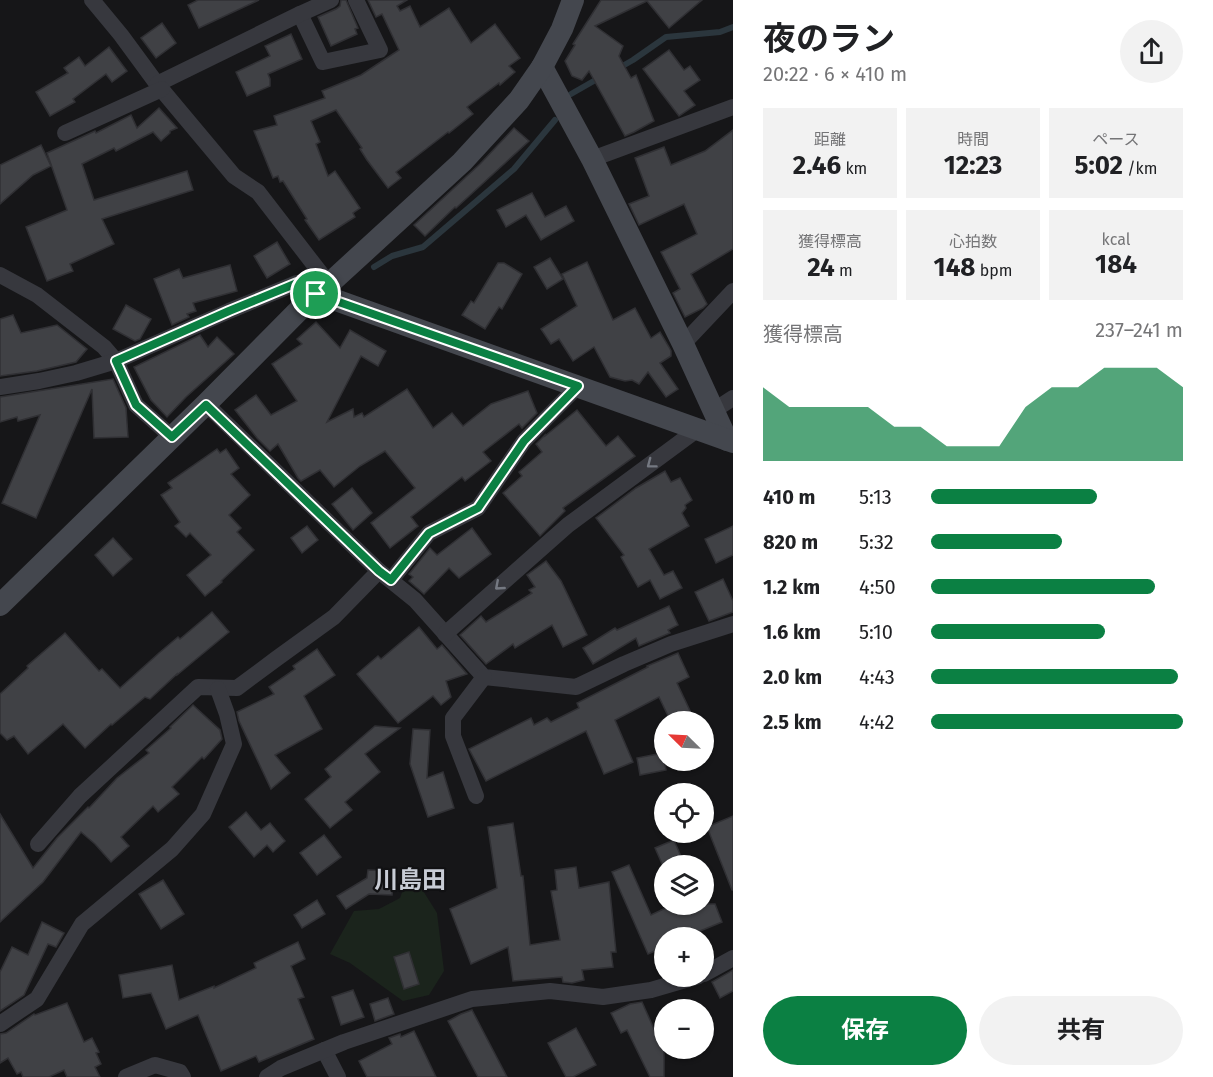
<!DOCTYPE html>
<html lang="ja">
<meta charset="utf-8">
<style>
:root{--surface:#fff;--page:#f2f2f2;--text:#202124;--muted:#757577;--accent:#0b8043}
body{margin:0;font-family:"Fira Sans","Noto Sans JP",sans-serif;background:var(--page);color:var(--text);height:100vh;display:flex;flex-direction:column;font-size:22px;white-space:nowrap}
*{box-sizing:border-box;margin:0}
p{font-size:20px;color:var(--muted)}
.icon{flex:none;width:33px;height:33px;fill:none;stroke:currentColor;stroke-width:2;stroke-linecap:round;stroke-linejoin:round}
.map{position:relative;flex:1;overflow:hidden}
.panel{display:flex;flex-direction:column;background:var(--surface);width:480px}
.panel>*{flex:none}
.needle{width:39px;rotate:294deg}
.tools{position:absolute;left:654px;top:711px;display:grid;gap:12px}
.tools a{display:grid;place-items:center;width:60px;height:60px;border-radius:50%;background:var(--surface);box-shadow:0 2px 4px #0004;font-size:30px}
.pin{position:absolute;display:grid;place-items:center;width:51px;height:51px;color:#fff;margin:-26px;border:3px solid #fff;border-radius:50%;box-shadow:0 2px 6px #0007}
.round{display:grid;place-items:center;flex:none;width:63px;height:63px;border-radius:32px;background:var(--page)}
.head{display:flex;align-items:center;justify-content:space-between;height:102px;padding:0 30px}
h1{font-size:33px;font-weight:700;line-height:45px}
.figures{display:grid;grid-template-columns:repeat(3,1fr);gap:9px;height:102px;padding:6px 30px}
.figures div{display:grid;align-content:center;border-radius:0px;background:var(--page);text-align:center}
.figures b{font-size:26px;font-weight:700}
.figures small{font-size:16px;font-weight:400}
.figures p{font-size:16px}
.chart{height:168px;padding:12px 30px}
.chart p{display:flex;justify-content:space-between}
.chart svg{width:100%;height:108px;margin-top:6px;fill:var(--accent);opacity:.7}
.button{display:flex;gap:12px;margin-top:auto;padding:12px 30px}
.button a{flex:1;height:69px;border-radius:36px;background:var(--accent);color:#fff;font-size:24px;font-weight:700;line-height:69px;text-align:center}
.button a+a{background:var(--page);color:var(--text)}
ul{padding:0 30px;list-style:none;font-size:20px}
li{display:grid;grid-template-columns:96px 72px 1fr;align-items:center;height:45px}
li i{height:15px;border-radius:8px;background:var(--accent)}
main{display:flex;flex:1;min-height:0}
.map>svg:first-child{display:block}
.green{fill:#1b241c}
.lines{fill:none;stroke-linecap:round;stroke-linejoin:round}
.stream{stroke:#2b363d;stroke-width:6}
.building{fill:#404145;stroke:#303034;stroke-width:1.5}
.street{stroke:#37383e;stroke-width:16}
.secondary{stroke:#44474e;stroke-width:22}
.oneway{stroke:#757982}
.route-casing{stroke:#fff;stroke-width:12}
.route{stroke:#0b8043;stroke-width:8}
.labels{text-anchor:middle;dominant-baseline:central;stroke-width:4.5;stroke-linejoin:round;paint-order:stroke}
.quarter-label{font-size:24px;font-weight:bold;fill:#c8ccd5;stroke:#111113}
</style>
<main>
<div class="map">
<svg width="733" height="1077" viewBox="0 0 733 1077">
<rect width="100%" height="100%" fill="#161618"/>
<path class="green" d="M410 870 437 913 444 971 429 995 403 1001 350 963 330 954 354 911 379 909 400 898Z"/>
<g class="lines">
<g class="stream">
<path d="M619 68 633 60 666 37 720 32 733 27"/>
<path d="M571 94 599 78"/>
<path d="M374 267 392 256 423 247 514 169 555 120"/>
</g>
</g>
<g class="building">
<path d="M198 0H259L199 28 188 5Z"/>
<path d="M341 0H346L358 28 355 29 357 34 331 46 318 17 336 9 340 6Z"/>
<path d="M368 0H407L397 6 400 11 410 6 420 27 449 8 471 43 495 24 520 58 509 66 515 72 500 85 499 83 467 107 473 114 449 133 448 132 396 172 401 178 388 188 367 160 360 149 362 148 336 110 311 121 320 142 316 144 328 176 335 171 360 208 353 213 355 217 319 240 305 220 307 219 283 181 280 182 278 176 273 178 254 131 277 125 274 116 325 98 322 91 361 75 399 50 382 14 376 17Z"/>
<path d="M601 0H702L669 28 647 1 595 26 623 46 619 56 631 78 636 75 654 121 634 132 625 136 589 71 582 80 572 76 565 61 575 45 573 44Z"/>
<path d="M162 23 176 43 156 58 141 38Z"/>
<path d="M291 34 302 59 268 74 270 79V86L247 96 236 72 270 56 265 46Z"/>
<path d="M109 47 127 71 112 82 106 74 73 99 75 102 50 116 36 92 68 73 64 68 79 57 85 66Z"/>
<path d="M669 50 684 70 690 66 700 80 684 91 695 105 679 116 643 69Z"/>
<path d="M159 108 177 128 170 131V133L161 141 153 132 116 151 114 148 82 164 94 200 187 171 193 190 102 219 114 244 70 264 73 271 47 281 26 227 67 210 47 153 95 131 96 133 131 115 137 128Z"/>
<path d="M514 128 529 141 456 208 455 207 425 236 414 225 480 164Z"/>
<path d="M733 130V249L691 274 707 304 703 308 685 317 673 293 680 289 661 252 697 234 684 204 639 225 629 204 649 196 635 158 664 147 671 165 705 151Z"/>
<path d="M41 145 51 166 33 175 0 204V165Z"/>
<path d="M532 193 545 217 566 206 574 221 541 240 526 215 506 227 497 210Z"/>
<path d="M277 242 290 264 267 278 254 256Z"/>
<path d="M550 258 563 279 547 289 534 267Z"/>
<path d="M587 262 613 320 635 308 651 338 660 332 669 347 671 351V356L660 363 678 389 666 397 648 372 639 384 632 380 625 381 610 377 594 347 573 361 559 339 551 344 541 329 577 306 562 274Z"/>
<path d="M498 263H504L522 274 502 309 499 307 485 329 462 315 471 301 474 303Z"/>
<path d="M230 265 237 291 193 303 196 311 187 314 189 317 172 325 154 279 179 269 183 278Z"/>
<path d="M126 305 151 319 140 339 135 341 113 329Z"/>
<path d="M13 315 21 333 57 325 87 349 76 362 37 371 0 376V319Z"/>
<path d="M316 322 340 348 350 330 386 351 378 366 361 356 327 422 353 409 354 417 362 413 364 417 407 389 433 428 452 413 463 426 491 404 528 391 537 413 522 428 519 424 483 452 491 461 465 481 462 477 411 517 418 526 390 548 371 523 415 488 385 451 360 466 334 487 320 470 301 481 298 478 278 444 270 451 257 438 235 410 256 395 271 415 297 401 272 364 302 344 297 339Z"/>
<path d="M200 335 208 347 217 337 234 354 186 397 167 417 151 400 134 367Z"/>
<path d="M113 379 126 408 128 437 94 438 92 389 36 518 2 503 40 415 18 421 17 417 0 422V397Z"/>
<path d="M577 410 606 446 618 436 635 456 563 508 565 511 540 536 503 493 522 476 519 472 542 452 536 444 545 435V436Z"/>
<path d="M217 449 220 453 226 449 239 468 231 474 250 495 229 515 241 528 237 532 254 550 221 581 222 582 205 596 187 575 211 555 190 533 186 537 175 526 180 522 161 495 172 488 168 483Z"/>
<path d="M665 471 671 482 680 478 692 500 685 505 686 508 682 513 689 526 649 549 664 575 673 571 682 588 660 599 650 580 638 587 621 557 624 555 596 518 636 488Z"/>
<path d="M352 488 372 513 353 530 332 504Z"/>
<path d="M307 526 318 540 302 553 291 538Z"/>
<path d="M733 526V555L716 563 705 539Z"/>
<path d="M472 528 491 554 459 578 449 568 424 594 409 581 413 577 409 574 430 548 437 555Z"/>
<path d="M113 538 132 559 113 576 95 555Z"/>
<path d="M546 561 561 581 587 635 563 647 552 625 515 648 513 644 486 664 460 635 481 616 486 622 532 593 529 590 535 587 527 575Z"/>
<path d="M723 579 733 601V612L709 621 695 592Z"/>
<path d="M669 606 678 625 668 630 670 633 639 646 636 638 593 664 583 648 615 628 617 630Z"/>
<path d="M212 612 229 632 177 675V674L150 699 145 697 112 725 111 724 85 748 63 724 28 754 14 736 7 740 0 733V694L28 668 27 666 65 633 99 671 102 669 120 688 159 653 178 637 180 639Z"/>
<path d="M419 627 437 649 442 645 467 674 446 681 451 697 441 705 433 696 398 723 357 674 378 656 381 659Z"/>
<path d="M317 649 335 675 304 696 322 729 275 755 290 773 271 789 239 721 237 712 274 694 269 687 295 669 293 666Z"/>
<path d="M678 653 689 677 677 683 692 715 679 722H671L659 697 615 720 633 762 604 774 586 731 486 781 469 749 531 718 534 725 547 718 551 722 579 708 577 703 648 667 647 666Z"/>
<path d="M193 705 220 730 222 739 204 759 202 757 172 787 179 794 158 812 153 806 121 837 129 846 111 862 95 844 81 832 43 882 0 922V814L33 868 57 838 88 807 89 808 117 778 149 753 146 750 171 728 170 727Z"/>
<path d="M375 726 400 728 365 754 380 772 345 802 352 810 330 828 305 799 331 777 325 769Z"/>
<path d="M413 729 430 730 427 778 443 772 454 808 428 817 410 764Z"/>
<path d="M663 753 666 770 640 775 637 758Z"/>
<path d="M246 812 261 830 270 823 285 841 273 852 267 845 254 857 229 827Z"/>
<path d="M733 816V890H732L707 827Z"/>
<path d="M513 823 521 876H523L530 945 560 940 551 891 557 890 555 870 576 867 579 888 609 882 616 952H611L613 967 582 970 584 980 572 983 563 982 562 977 513 981 508 947 471 964 450 909 497 888 488 827Z"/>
<path d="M324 835 341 857 317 875 300 853Z"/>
<path d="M674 840 685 866H663L655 848Z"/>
<path d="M629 865 651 915 674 904H715L722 922 683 938H664V947L648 954 612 872Z"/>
<path d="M368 870 394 871 392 895 369 894 346 909 337 896 367 878Z"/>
<path d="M163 880 184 914 161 929 139 894Z"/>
<path d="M317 900 325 914 302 928 294 915Z"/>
<path d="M42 922 64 933 56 947 48 944 24 995 0 1011V972L12 947 28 955Z"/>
<path d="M298 942 305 959 291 966 304 997 298 999 314 1039 259 1062 256 1056 221 1071 198 1015 166 1029 151 993 123 998 119 975 172 965 179 1000 214 986V988L256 968 254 963Z"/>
<path d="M409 952 419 984 404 989 394 957Z"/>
<path d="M733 970V991L720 998 712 982Z"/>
<path d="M353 990 364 1017 341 1025 332 997Z"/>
<path d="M388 998 394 1014 375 1021 370 1004Z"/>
<path d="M642 1002 654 1029 664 1024V1077H650L627 1030 621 1033 611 1013 630 1004Z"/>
<path d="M67 1003 84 1042 92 1038 99 1052 96 1053 101 1064 95 1067 100 1077H67L64 1070 49 1077H23L21 1072 17 1074 8 1058 0 1063V1034L6 1033 34 1014 35 1015Z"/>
<path d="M472 1010 507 1077H478L448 1021 461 1014Z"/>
<path d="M576 1028 596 1065 573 1077H566L548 1043Z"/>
<path d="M414 1031 436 1077H367L359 1061 392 1044 389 1038 400 1034 401 1037Z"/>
</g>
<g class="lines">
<g class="street">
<path d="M92 0 121 35 157 84 234 176 258 192 329 284"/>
<path d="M300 14 323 62 380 50 356 0"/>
<path d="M157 84 300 14 331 0"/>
<path d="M65 133 162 89"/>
<path d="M592 159 733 107"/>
<path d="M0 275 37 295 104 347 116 361 136 405 172 437"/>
<path d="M683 344 733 291"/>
<path d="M0 387 39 381 76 373 116 361 229 311 297 283 316 293"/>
<path d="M206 404 379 571 415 600 484 677 576 687 624 664 671 644 733 624"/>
<path d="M713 411 733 398"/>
<path d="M391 580 429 533 478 508 524 441 578 386"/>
<path d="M445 634 568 525 698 429"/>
<path d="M476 796 453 736V718L484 677"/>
<path d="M38 844 80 796 198 687 237 688 276 659 334 617 379 571"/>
<path d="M704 974 733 958"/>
<path d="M0 1024 37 999 82 924 172 849 203 814 234 744 227 714 218 689"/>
<path d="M324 1050 338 1077"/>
<path d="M126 1077 155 1065 180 1072 183 1077"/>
<path d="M267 1077 281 1068 344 1042 472 999 550 991 603 997 651 990 699 976"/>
</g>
<g class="secondary">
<path d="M542 67 592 159 683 344 727 440"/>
<path d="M316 293 733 442"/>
<path d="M0 605 206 404 316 293 329 284 462 162 519 100 542 67 562 29 573 0"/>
</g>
</g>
<defs><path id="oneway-chevron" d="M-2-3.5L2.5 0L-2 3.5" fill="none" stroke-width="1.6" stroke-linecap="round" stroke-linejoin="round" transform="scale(1.5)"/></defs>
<g class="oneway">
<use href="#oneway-chevron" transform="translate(651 464) rotate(143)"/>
<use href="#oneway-chevron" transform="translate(499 586) rotate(139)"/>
</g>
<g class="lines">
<g class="route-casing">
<path id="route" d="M297 283 316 294 578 386 524 441 478 508 429 533 391 580 379 571 206 405 172 437 136 405 116 361 229 311Z"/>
</g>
<use href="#route" class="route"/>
</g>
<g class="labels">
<g class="quarter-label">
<text x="410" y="880">川島田</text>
</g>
</g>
</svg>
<div class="tools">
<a><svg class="needle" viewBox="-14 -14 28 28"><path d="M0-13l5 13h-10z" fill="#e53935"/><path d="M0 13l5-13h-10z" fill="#757577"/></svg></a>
<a><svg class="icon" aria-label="locate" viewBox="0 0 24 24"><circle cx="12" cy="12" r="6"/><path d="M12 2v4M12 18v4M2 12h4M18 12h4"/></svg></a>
<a><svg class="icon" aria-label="layers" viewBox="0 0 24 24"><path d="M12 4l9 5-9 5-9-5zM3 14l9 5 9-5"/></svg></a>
<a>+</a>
<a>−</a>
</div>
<div class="pin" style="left:316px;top:294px;background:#1e9e55"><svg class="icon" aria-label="arrive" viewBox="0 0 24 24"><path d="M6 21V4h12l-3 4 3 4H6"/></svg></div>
</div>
<section class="panel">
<div class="head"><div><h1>夜のラン</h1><p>20:22 · 6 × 410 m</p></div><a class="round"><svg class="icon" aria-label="share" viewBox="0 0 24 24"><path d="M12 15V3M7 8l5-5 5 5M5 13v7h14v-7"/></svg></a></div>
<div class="figures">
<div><p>距離</p><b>2.46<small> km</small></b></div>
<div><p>時間</p><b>12:23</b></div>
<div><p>ペース</p><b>5:02<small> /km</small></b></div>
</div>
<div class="figures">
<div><p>獲得標高</p><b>24<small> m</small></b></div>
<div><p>心拍数</p><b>148<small> bpm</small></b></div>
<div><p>kcal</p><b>184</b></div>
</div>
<div class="chart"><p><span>獲得標高</span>237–241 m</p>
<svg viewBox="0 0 160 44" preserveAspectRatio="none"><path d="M0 44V14L10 22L20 22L30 22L40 22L50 30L60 30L70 38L80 38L90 38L100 22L110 14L120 14L130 6L140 6L150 6L160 14V44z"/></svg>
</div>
<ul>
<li><b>410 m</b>5:13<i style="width:66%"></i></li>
<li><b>820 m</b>5:32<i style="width:52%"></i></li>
<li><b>1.2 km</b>4:50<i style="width:89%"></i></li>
<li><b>1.6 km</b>5:10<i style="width:69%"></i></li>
<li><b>2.0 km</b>4:43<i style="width:98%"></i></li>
<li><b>2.5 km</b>4:42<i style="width:100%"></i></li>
</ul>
<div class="button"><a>保存</a><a>共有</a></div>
</section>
</main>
